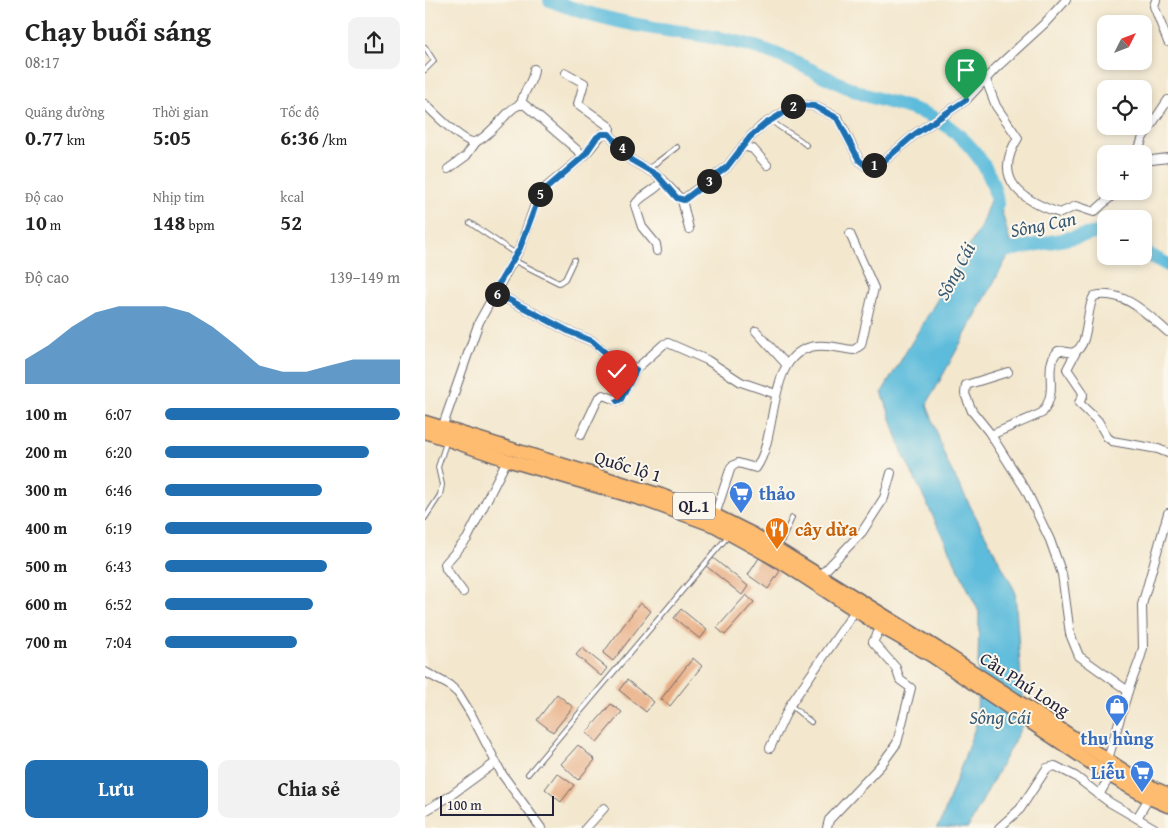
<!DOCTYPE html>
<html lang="vi">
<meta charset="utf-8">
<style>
:root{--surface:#fff;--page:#f2f2f2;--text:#222;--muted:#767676;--accent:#1f6fb2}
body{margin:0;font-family:"Gentium Book Plus",serif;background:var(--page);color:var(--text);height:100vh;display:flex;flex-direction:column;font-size:19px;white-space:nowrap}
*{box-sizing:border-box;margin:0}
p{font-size:16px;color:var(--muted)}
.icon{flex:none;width:28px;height:28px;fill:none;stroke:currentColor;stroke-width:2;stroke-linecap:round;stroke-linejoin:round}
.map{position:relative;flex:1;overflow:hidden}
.drawer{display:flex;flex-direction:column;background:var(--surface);width:425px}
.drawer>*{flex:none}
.needle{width:32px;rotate:48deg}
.fabs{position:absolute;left:672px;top:15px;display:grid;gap:10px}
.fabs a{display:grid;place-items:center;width:55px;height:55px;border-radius:10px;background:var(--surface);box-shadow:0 2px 8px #0003;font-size:25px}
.scale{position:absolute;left:15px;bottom:12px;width:114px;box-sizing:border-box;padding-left:5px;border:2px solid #22223b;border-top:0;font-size:14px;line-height:18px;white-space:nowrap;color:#22223b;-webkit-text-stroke:4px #fbf7ec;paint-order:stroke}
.pin{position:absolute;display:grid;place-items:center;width:42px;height:42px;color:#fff;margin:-51px -21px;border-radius:50% 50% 50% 0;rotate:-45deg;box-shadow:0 0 5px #0007}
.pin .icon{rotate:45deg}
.km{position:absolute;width:25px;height:25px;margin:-12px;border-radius:50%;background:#222;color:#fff;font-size:14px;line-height:25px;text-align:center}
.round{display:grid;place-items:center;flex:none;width:52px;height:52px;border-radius:10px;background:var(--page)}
.overview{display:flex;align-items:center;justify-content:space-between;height:85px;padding:0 25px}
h1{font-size:28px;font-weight:700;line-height:38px}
.figures{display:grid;grid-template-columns:repeat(3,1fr);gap:8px;height:85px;padding:5px 25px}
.figures div{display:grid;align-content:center}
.figures b{font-size:21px;font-weight:700}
.figures small{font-size:14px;font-weight:400}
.figures p{font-size:14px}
.chart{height:140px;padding:10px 25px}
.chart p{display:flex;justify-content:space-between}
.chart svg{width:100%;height:90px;margin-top:5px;fill:var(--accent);opacity:.7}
.action{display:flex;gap:10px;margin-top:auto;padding:10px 25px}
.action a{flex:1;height:58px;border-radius:10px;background:var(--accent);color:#fff;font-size:20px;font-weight:700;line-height:58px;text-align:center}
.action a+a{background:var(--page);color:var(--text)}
ul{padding:0 25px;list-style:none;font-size:16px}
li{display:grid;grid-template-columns:80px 60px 1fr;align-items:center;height:38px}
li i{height:12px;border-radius:6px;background:var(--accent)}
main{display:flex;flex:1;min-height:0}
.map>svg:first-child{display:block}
.water{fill:#5dbcdb;stroke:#406f8b}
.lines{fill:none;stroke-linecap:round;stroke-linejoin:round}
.river{stroke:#5dbcdb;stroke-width:14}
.building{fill:#e7ac82}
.service-casing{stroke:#6b676e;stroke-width:6}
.minor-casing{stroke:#6b676e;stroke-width:10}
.trunk-casing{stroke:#6b676e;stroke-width:15}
.service{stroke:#fff;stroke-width:4}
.minor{stroke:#fff;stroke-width:8}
.trunk{stroke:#febc70;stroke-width:12}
.route-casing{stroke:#fff;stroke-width:10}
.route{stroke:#1f6fb2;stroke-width:6}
.labels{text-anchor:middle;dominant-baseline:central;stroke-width:4;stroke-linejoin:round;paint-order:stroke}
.shield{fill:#fbf7ec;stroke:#636270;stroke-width:1}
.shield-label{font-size:16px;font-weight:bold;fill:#22223b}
.street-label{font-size:18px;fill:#22223b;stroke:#fbf7ec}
.shop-label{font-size:18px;font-weight:bold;fill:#366cbe;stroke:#fbf7ec;text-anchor:start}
.food-label{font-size:18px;font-weight:bold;fill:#c56008;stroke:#fbf7ec;text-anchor:start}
.water-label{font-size:19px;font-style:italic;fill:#375873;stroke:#fbf7ec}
</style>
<main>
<section class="drawer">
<div class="overview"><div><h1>Chạy buổi sáng</h1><p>08:17</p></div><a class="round"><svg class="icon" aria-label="share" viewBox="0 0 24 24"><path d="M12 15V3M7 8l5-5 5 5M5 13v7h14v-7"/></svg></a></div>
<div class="figures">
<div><p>Quãng đường</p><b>0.77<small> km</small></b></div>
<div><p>Thời gian</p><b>5:05</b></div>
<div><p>Tốc độ</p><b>6:36<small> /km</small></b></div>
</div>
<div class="figures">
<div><p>Độ cao</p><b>10<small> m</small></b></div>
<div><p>Nhịp tim</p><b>148<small> bpm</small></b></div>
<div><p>kcal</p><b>52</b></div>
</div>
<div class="chart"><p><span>Độ cao</span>139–149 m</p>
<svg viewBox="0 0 160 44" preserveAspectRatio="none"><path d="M0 44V32L10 25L20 16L30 9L40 6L50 6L60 6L70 9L80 16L90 25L100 35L110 38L120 38L130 35L140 32L150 32L160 32V44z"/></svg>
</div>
<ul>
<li><b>100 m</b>6:07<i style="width:100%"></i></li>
<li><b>200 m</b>6:20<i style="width:87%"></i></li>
<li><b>300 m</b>6:46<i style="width:67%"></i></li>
<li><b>400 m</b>6:19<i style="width:88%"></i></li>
<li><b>500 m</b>6:43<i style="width:69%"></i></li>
<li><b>600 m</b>6:52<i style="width:63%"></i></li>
<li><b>700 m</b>7:04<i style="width:56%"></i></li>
</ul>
<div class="action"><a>Lưu</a><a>Chia sẻ</a></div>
</section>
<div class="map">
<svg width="743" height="828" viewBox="0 0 743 828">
<rect width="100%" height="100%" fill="#fbf7ec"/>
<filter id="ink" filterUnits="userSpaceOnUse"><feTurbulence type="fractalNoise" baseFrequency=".02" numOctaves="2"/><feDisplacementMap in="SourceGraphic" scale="10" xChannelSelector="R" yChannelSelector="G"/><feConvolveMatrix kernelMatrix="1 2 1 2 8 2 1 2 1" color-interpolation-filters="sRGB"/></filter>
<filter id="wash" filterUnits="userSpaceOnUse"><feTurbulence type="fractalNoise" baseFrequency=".0096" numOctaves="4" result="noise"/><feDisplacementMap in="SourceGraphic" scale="20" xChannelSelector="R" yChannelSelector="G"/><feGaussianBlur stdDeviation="1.12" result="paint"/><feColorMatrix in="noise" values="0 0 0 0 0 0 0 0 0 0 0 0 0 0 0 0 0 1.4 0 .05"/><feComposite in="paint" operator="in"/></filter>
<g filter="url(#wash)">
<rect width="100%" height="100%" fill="#f3e7cd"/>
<path class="water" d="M570 186 587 249 502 404 522 462 590 591 599 722 543 828H511L516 822 552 722 554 612 477 452 457 392 555 228Z"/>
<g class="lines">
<g class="river">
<path d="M125 0C156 13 190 21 223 27 258 33 293 36 327 46 366 57 401 79 438 94 457 101 477 105 496 112 533 126 568 164 572 204"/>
<path d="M719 252 743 265"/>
<path d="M569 253 681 231"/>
</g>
</g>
<g id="blocks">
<g class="building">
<path d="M288 558 323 586 317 595 281 566Z"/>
<path d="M334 558 355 571 343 589 323 575Z"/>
<path d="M321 595 329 602 300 635 292 628Z"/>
<path d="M215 603 226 611 188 661 178 653Z"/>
<path d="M256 609 282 630 275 639 249 618Z"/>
<path d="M157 648 182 668 176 676 151 655Z"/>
<path d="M268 658 277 666 245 706 236 699Z"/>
<path d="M202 680 229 702 221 712 194 690Z"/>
<path d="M132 694 148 707 128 732 112 720Z"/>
<path d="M186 704 197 712 172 742 161 733Z"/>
<path d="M153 745 170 760 153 780 136 764Z"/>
<path d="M132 773 149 785 136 802 120 789Z"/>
</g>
</g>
</g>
<g filter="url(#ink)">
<use href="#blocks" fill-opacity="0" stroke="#6b676e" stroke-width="1"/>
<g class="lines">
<g class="service-casing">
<g id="service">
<path d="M0 47 9 61 0 70"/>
<path d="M346 120C358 132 370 134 381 145"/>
<path d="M222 170 252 147"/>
<path d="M45 223 91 254"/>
<path d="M88 260 134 283 140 279 149 260"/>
<path d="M0 518 15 495 17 485 13 467 21 443"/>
<path d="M354 547 367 518"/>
<path d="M365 705 386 722"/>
<path d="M103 774 304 535"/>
</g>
</g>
<g class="minor-casing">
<g id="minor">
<path d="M731 0 729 6 743 42"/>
<path d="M141 73 159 83 153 104 185 127 184 134"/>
<path d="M561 80 571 106 593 138C566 180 598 201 635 213L651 206 669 212 692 191"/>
<path d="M0 104C8 112 39 144 50 142 59 140 76 120 83 113 88 108 92 104 100 105L159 156"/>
<path d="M96 105C97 91 109 82 109 69"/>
<path d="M318 146 328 149 342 165"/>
<path d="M712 154 718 137 743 100"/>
<path d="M719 161 743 158"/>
<path d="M23 169 41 156 51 142"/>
<path d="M257 200 264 229"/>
<path d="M232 251 231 244 217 227 210 205C215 195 230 192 237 181"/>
<path d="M69 292 145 332 167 341 182 354 211 369"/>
<path d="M331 331 361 364"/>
<path d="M651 352 642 369 657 391 658 395 654 403 673 421 682 437 687 441 733 449 743 453"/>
<path d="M583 372 541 385 540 394 547 411 564 432 601 490 625 540 637 574 645 634 654 656 703 691"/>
<path d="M17 428 54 322 95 248 112 199 120 188 159 156 177 134 181 133 186 136 206 160 232 175 257 200 302 167 325 137 339 124 371 105 389 106 413 118 434 160 441 166 459 161 490 134 541 100 571 68 619 24 641 0"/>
<path d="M156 435 173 399 178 395 194 401 211 369 239 344 243 343 282 360 316 382 351 394"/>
<path d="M566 435 617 413C636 388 616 369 633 351 639 350 645 354 649 352 665 346 660 310 669 296 699 289 722 314 743 332"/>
<path d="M290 515 306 467 313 463 331 468C355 434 340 352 391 346 404 344 416 349 429 350L436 345 449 288 425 234"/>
<path d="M396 575 437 532 459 498 466 473"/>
<path d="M38 592 21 569 20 564 42 539 82 460"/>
<path d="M0 672 24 685 33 693 46 714 77 774 116 828"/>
<path d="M345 748 365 705 430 611"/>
<path d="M683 759 703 691 715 659 718 648 717 605 743 513"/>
<path d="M674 795 685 776"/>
<path d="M0 811 22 798 70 763"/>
<path d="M712 818 724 798"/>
<path d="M161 828 179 808"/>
<path d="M402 828 404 820 456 765 472 743 486 688 475 680 471 668 448 642 456 627"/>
<path d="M574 828 595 809 622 768 630 766 650 776 684 802 729 828"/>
</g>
</g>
<g class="trunk-casing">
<g id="trunk">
<path d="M0 422 236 495 290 515 328 534 512 648 718 783 743 794"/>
<path d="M0 432 82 460 219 500 290 526 359 564 456 627 507 656 685 776 720 796 743 806"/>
</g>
</g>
<use href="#service" class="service"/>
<use href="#minor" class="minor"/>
<use href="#trunk" class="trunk"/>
</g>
</g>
<g class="lines" filter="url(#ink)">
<g class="route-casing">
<path id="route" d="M192 401 196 399 211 370 182 354 167 341 145 332 69 292 95 248 115 194 159 156 172 137 177 134H184L206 160 232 175 252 198 259 200 302 167 325 137 340 124 371 105 389 106 412 118 434 160 441 166 459 161 490 134 541 100"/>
</g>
<use href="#route" class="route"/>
</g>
<defs>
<g id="supermarket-pin" transform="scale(1.25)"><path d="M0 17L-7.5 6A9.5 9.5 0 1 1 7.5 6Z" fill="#3f7fe0" stroke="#fbf7ec"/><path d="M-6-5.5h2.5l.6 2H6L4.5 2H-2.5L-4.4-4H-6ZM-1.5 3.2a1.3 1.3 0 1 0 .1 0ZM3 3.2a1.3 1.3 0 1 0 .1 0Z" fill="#fff"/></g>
<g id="restaurant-pin" transform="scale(1.25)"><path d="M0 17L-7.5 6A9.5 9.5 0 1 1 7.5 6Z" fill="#e8710a" stroke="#fbf7ec"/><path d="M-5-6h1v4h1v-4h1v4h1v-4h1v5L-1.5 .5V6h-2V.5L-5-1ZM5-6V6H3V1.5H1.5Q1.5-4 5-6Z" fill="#fff"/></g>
<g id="shop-pin" transform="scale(1.25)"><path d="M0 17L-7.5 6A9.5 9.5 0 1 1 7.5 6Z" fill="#3f7fe0" stroke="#fbf7ec"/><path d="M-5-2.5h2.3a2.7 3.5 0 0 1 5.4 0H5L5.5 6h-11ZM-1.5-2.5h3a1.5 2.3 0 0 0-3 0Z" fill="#fff"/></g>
</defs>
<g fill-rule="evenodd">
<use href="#supermarket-pin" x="316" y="493"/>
<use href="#restaurant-pin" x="352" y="529"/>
<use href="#shop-pin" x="692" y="706"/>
<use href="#supermarket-pin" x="717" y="772"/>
</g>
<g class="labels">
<rect class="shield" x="248" y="492.5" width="42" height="27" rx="4"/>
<g class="shield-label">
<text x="269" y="506">QL.1</text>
</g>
<g class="street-label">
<text transform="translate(203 466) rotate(17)">Quốc lộ 1</text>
<text transform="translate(600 684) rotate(33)">Cầu Phú Long</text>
</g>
<g class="shop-label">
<text x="334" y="493">thảo</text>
<text x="692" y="738" text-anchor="middle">thu hùng</text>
<text x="700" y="772" text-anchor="end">Liễu</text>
</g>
<g class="food-label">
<text x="370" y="529">cây dừa</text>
</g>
<g class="water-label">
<text transform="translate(618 224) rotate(-11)">Sông Cạn</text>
<text transform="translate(530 271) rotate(-62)">Sông Cái</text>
<text x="575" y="717">Sông Cái</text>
</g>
</g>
</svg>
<div class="fabs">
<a><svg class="needle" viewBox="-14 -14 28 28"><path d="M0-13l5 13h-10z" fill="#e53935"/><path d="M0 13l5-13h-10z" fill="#767676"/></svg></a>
<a><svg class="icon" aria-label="locate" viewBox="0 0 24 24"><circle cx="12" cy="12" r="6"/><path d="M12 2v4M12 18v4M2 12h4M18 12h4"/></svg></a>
<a>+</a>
<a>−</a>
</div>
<div class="scale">100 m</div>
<div class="pin" style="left:541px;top:100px;background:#1e9e55"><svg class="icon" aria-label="arrive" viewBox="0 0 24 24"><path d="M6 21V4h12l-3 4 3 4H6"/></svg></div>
<div class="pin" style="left:192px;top:401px;background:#d93025"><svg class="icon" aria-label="check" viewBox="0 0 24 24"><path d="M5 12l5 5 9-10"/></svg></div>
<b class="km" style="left:449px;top:165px">1</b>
<b class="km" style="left:368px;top:106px">2</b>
<b class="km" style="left:284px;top:181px">3</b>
<b class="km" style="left:197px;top:148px">4</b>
<b class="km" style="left:115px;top:194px">5</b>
<b class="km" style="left:72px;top:294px">6</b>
</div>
</main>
